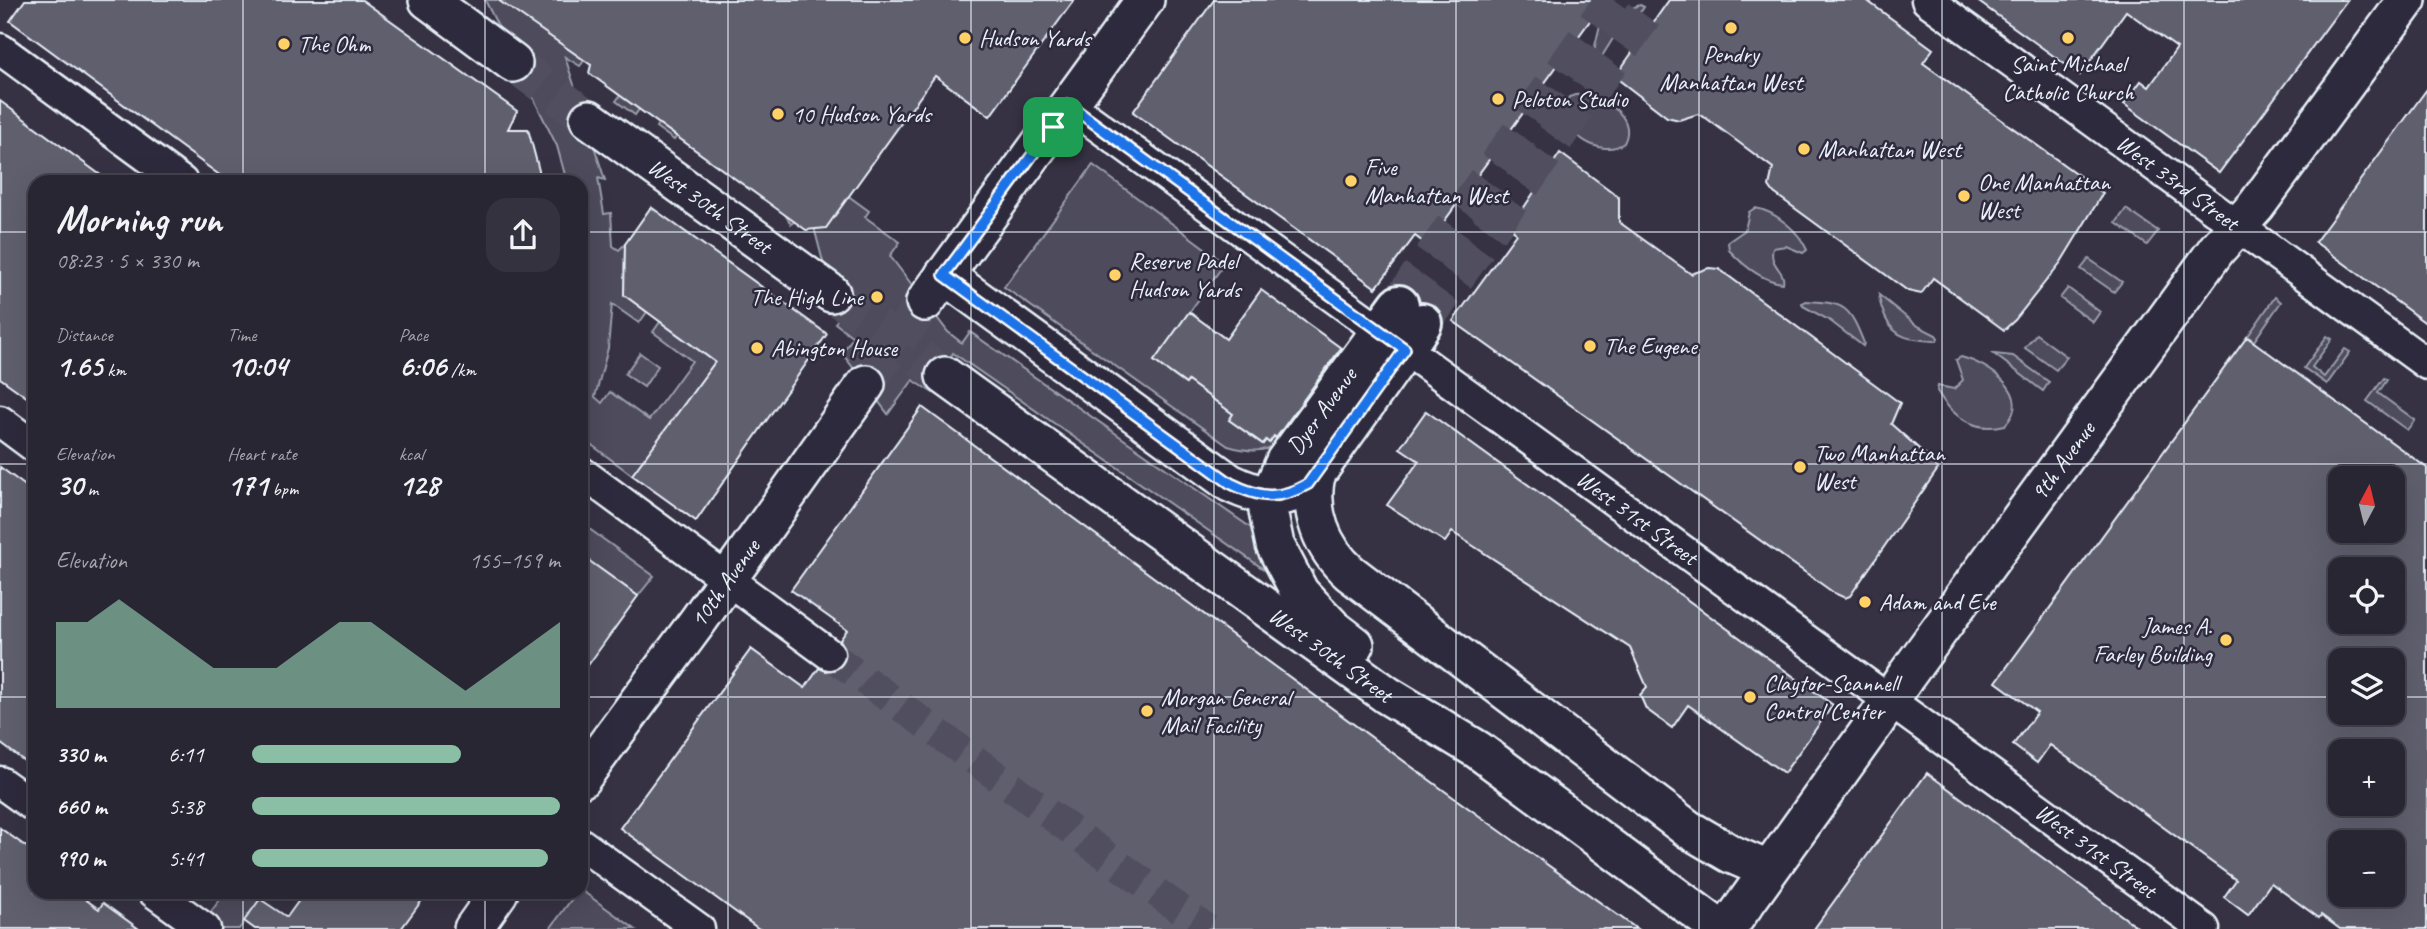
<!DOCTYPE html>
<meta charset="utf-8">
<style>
:root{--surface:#282633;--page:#34323f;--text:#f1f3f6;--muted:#a5a5ac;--line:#44434e;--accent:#8abfa5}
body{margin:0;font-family:Caveat,sans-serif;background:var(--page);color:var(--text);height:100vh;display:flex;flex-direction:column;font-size:26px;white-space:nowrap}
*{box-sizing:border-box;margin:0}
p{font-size:23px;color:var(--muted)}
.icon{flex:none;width:38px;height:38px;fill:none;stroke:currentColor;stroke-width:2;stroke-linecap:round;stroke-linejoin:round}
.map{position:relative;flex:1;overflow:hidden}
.side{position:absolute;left:28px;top:175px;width:560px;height:724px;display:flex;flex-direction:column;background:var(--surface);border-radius:21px;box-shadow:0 7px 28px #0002,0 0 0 2px var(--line)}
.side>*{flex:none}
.needle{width:46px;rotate:7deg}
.buttons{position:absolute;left:2328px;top:466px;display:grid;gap:14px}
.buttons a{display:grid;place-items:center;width:77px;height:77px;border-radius:14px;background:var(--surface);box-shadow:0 7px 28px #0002,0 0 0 2px var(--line);font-size:35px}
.pin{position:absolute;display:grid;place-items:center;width:60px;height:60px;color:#fff;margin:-30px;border-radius:14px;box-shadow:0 4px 10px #0006}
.round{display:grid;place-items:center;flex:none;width:74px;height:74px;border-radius:21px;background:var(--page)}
.head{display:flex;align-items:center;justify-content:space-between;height:119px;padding:0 28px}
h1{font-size:38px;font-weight:600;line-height:52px}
.metrics{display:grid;grid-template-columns:repeat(3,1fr);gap:10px;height:119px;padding:7px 28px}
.metrics div{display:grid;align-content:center}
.metrics b{font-size:30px;font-weight:600}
.metrics small{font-size:19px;font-weight:400}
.metrics p{font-size:19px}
.chart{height:196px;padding:14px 28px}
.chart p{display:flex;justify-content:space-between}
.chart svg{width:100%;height:126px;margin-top:7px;fill:var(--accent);opacity:.7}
ul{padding:0 28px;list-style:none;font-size:23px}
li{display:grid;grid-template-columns:112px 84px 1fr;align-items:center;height:52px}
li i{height:18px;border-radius:9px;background:var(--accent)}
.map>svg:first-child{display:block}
.green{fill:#4d4b5c;stroke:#9a9eaa;stroke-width:2}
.building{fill:#605e6e;stroke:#e8f1f8;stroke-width:2;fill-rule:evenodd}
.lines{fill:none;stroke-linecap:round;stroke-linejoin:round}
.minor-tunnel{stroke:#514f5f;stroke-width:30;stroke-dasharray:30 15;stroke-linecap:butt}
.major-tunnel{stroke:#514f5f;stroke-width:37;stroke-dasharray:37 18;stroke-linecap:butt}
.highway-tunnel{stroke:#514f5f;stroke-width:38;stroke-dasharray:38 19;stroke-linecap:butt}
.minor-casing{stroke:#e8f1f8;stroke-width:35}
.major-casing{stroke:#e8f1f8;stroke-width:42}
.highway-casing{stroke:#e8f1f8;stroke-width:44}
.minor{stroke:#2f2a3d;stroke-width:30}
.major{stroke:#2f2a3d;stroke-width:37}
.highway{stroke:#2f2a3d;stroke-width:38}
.route-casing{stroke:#fff;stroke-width:14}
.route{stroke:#1a73e8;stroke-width:9}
.grid{fill:none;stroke:#e8f1f8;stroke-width:2;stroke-opacity:0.55}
.poi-dot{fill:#ffd166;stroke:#2f2a3d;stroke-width:2.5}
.labels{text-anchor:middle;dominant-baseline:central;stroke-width:5;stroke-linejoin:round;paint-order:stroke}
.poi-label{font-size:24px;fill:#e8f1f8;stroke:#2f2a3d;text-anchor:start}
.street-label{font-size:24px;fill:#e8f1f8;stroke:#2f2a3d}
</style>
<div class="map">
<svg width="2427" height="929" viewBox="0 0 2427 929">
<rect width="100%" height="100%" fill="#363244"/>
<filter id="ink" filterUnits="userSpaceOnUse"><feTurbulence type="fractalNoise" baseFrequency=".0143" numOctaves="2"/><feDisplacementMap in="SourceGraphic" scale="14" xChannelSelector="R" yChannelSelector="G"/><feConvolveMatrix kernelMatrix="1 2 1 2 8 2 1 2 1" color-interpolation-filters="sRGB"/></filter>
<g filter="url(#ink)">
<g class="green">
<path d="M485 0H579L869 211 865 217 900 242 890 256 948 332 962 343 970 332 1313 571 1298 593 953 353 950 358 955 362 933 393 913 380 888 414 842 353 853 337 835 323 838 319 810 212 791 224 780 207 687 122 674 140 656 127 669 109 649 95 635 115 616 101 631 81 591 52 580 66 565 57 605 180 598 178 604 214 611 213 613 246 619 250 625 244 624 295 647 312 639 323 612 304 608 348 595 397 602 403 610 392 649 420 692 361 653 332 660 322 715 362 632 475 581 437V182H567L557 146Z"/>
<path d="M1640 5 1644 7 1642 10 1614 37 1599 61 1595 62V46L1600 25 1617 13Z"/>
<path d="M1575 95C1598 93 1639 115 1624 143 1601 159 1563 134 1564 107L1569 97Z"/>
<path d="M1093 165 1225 263 1154 361 1185 384 1188 381 1233 414 1229 420 1262 444 1266 440 1270 442 1273 437 1283 442C1264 453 1249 452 1228 446L1004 287Z"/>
<path d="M1755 208C1775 211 1799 231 1807 250L1803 253 1786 246 1773 248C1768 266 1786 270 1783 283 1762 281 1742 264 1729 250L1728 242 1745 230 1749 212Z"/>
<path d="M2126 209 2158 231 2147 245 2116 223Z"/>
<path d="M2089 259 2122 282 2114 292 2081 269Z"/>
<path d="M2068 288 2100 312 2093 322 2060 298Z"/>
<path d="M1879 295 1916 325 1936 335 1938 338 1937 341C1914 340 1895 340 1885 317 1882 309 1879 302 1879 295Z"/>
<path d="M2275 297 2281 302 2254 341 2248 336Z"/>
<path d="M1806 301C1845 303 1849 305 1864 343L1863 346 1829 320 1803 306 1802 303Z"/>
<path d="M2036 334 2067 357 2056 370 2025 348Z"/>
<path d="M2327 336 2332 339 2312 367 2324 377 2345 349 2350 352 2327 384 2304 368Z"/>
<path d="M640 353 658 366 644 387 625 374Z"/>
<path d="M1994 354 2013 356 2049 382 2043 391Z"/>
<path d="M1961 357C1988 364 2035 394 2005 425 1975 433 1952 417 1937 391L1938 386 1954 389 1963 380 1956 360Z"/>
<path d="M2384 378 2387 380 2378 393 2415 420 2407 430 2367 401Z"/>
<path d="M581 523 654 576 638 596 581 555Z"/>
<path d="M581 890 635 929H550L576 893 581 892Z"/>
<path d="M225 893H265L239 929H198Z"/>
</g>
<g class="building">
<path d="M25 0H362L517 111 508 129H528L542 182H229L10 21Z"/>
<path d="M498 0H1074L990 116 935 76 826 228 806 230 589 73 591 65Z"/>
<path d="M1214 0H1605L1427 245 1415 236 1376 288 1133 112Z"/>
<path d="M1669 0H1866L1933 49 1923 63 2103 193 2061 262 2015 320 2004 330 1933 278 1921 294 1908 291 1774 193 1769 186 1773 168 1706 118 1698 114 1679 120 1667 117 1615 77Z"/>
<path d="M1976 0H2347L2219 173 2124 104 2141 81 2149 87 2177 48 2126 11 2080 75Z"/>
<path d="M2427 89V324L2315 242Z"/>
<path d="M0 101 110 182H35V403L0 378Z"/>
<path d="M1560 153 1615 194 1619 198V222L1691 274 1709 268 1719 269 1900 403 1891 424 1926 455 1938 469 1850 596 1845 598 1834 593 1453 321 1516 234 1511 227Z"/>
<path d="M651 207 827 334 696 521 632 475 715 362 624 295 625 244Z"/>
<path d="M1261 290 1341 348 1276 438 1274 436 1269 443 1266 440 1263 444 1229 420 1233 414 1188 381 1186 384 1154 361 1189 312 1226 339Z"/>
<path d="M2247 337 2427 468V929H2340L2321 915 2319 918 2271 883 2248 915 2224 897 2236 880 2050 745 2037 763 2013 745 2037 712 1996 682ZM2340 478H2392V530H2340ZM2340 569H2392V621H2340ZM2340 660H2392V712H2340ZM2340 751H2392V803H2340ZM2340 842H2392V894H2340Z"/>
<path d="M922 407 1446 792 1637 929H759L620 828 751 649 805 688 819 668 826 671 835 670 843 664 846 655 845 648 840 640 847 630 791 590Z"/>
<path d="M1426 411 1833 705 1784 773 1688 705 1672 728 1646 709 1640 695 1647 687 1630 648 1452 532 1445 542 1387 505 1419 461 1400 448Z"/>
<path d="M0 467 35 493V769L0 743Z"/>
<path d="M581 555 638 596 581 675Z"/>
<path d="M1927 773 2140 929H1814Z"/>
<path d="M0 828 35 853V892H75L99 909 103 903 139 929H0Z"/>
<path d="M305 892H428L401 929H255L244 921 260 899 287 917Z"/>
</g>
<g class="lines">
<path class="minor-tunnel" d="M829 654 1207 929"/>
<g class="major-tunnel">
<path d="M513 63 589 119"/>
<path d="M831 293 945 376"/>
<path d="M866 384 925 302"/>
</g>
<g class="highway-tunnel">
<path d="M1399 305 1614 0"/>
<path d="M1422 323 1654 0"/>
</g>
<g class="minor-casing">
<g id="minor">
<path id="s1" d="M1927 0 2427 364"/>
<path d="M0 49 182 182"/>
<path id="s2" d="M1069 105 2204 929"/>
<path d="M0 421 35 447"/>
<path d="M581 472 829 654"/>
<path d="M0 782 35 807"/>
<path d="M581 844 699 929"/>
<path d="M154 892 205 929"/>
</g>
</g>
<g class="major-casing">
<g id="major">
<path d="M428 0 513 63"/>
<path id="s3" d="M589 119 831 293"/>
<path d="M944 275 1230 483C1257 496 1288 505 1312 480L1405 349"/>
<path d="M925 302 1145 0"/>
<path id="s4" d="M945 376 1387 695 1478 750 1720 929"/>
<path d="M1316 475C1308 512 1322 548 1350 573L1688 829 1731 854 1768 870"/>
<path id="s5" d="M1355 645 1333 628 1300 593 1275 545 1268 511 1272 490 1285 461 1380 331"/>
<path id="s6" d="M581 779 698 621 866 384"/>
<path d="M473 929 499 892"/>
<path id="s7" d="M1727 929 1874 724 1906 676 2217 249 2256 206 2407 0"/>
</g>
</g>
<g class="highway-casing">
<g id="highway">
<path d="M1380 331 1399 305"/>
<path d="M1405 349 1422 323"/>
</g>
</g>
<use href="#minor" class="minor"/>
<use href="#major" class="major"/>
<use href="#highway" class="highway"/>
</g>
</g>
<g class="lines" filter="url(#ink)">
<g class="route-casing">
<path id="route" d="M1069 105 1405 349 1308 484C1278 501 1260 498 1230 483L944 275Z"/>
</g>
<use href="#route" class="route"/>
</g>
<path class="grid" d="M243 0V182M485 0V182M728 0V929M971 0V929M1214 0V929M1456 0V929M1699 0V929M1942 0V929M2184 0V929M0 232H35M581 232H2427M0 464H35M581 464H2427M0 697H35M581 697H2340M2392 697H2427M243 892V929M485 892V929"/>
<g class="poi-dot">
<circle cx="1731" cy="28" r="7"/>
<circle cx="965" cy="38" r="7"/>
<circle cx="2068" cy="38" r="7"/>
<circle cx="284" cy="44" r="7"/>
<circle cx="1498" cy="99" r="7"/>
<circle cx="778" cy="114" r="7"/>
<circle cx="1804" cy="149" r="7"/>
<circle cx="1351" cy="181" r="7"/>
<circle cx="1964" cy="196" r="7"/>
<circle cx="1115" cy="275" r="7"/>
<circle cx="877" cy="297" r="7"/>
<circle cx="1590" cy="346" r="7"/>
<circle cx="757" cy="348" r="7"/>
<circle cx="1800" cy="467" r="7"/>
<circle cx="1865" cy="602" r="7"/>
<circle cx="2226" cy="640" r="7"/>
<circle cx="1750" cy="697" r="7"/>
<circle cx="1147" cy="711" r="7"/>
</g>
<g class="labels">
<g class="poi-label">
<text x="979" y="38">Hudson Yards</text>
<text x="298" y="44">The Ohm</text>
<text x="1731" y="54" text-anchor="middle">Pendry<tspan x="1731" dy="28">Manhattan West</tspan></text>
<text x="2068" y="64" text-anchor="middle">Saint Michael<tspan x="2068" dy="28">Catholic Church</tspan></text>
<text x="1512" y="99">Peloton Studio</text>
<text x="792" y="114">10 Hudson Yards</text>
<text x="1818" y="149">Manhattan West</text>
<text x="1365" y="167">Five<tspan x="1365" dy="28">Manhattan West</tspan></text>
<text x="1978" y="182">One Manhattan<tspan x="1978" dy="28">West</tspan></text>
<text x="1129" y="261">Reserve Padel<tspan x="1129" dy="28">Hudson Yards</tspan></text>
<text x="863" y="297" text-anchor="end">The High Line</text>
<text x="1604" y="346">The Eugene</text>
<text x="771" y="348">Abington House</text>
<text x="1814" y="453">Two Manhattan<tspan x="1814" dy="28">West</tspan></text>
<text x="1879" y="602">Adam and Eve</text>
<text x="2212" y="626" text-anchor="end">James A.<tspan x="2212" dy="28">Farley Building</tspan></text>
<text x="1764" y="683">Claytor-Scannell<tspan x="1764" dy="28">Control Center</tspan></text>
<text x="1161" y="697">Morgan General<tspan x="1161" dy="28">Mail Facility</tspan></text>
</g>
<g class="street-label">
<text stroke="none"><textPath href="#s1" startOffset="310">West 33rd Street</textPath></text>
<text stroke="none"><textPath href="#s3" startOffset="149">West 30th Street</textPath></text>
<text stroke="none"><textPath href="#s5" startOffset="280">Dyer Avenue</textPath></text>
<text stroke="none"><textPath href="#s7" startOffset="576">9th Avenue</textPath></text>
<text stroke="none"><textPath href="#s2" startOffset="702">West 31st Street</textPath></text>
<text stroke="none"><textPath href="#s6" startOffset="243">10th Avenue</textPath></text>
<text stroke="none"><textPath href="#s4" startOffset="476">West 30th Street</textPath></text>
<text stroke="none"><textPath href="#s2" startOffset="1269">West 31st Street</textPath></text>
</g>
</g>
</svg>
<div class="buttons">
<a><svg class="needle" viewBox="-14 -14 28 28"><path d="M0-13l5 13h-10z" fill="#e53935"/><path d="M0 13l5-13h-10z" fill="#a5a5ac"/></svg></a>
<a><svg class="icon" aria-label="locate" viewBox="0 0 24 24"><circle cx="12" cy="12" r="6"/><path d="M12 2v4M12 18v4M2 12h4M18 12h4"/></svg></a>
<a><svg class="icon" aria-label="layers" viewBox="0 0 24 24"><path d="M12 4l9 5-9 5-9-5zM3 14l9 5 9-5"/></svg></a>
<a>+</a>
<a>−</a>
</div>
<div class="pin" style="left:1053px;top:127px;background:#1e9e55"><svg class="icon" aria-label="arrive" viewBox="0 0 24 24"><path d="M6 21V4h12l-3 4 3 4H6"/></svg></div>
<section class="side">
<div class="head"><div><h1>Morning run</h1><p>08:23 · 5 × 330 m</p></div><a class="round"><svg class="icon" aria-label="share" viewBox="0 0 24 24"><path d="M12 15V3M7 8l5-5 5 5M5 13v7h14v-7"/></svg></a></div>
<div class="metrics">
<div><p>Distance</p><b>1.65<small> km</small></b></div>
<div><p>Time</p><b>10:04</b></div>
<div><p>Pace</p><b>6:06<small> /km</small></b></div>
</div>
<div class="metrics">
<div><p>Elevation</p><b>30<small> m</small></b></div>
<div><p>Heart rate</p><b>171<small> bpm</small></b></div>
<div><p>kcal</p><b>128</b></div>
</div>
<div class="chart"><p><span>Elevation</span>155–159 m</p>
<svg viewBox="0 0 160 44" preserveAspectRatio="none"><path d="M0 44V14L10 14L20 6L30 14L40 22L50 30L60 30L70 30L80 22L90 14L100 14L110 22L120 30L130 38L140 30L150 22L160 14V44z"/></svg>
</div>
<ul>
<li><b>330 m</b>6:11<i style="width:68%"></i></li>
<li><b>660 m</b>5:38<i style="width:100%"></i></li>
<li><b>990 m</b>5:41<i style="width:96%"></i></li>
</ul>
</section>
</div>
